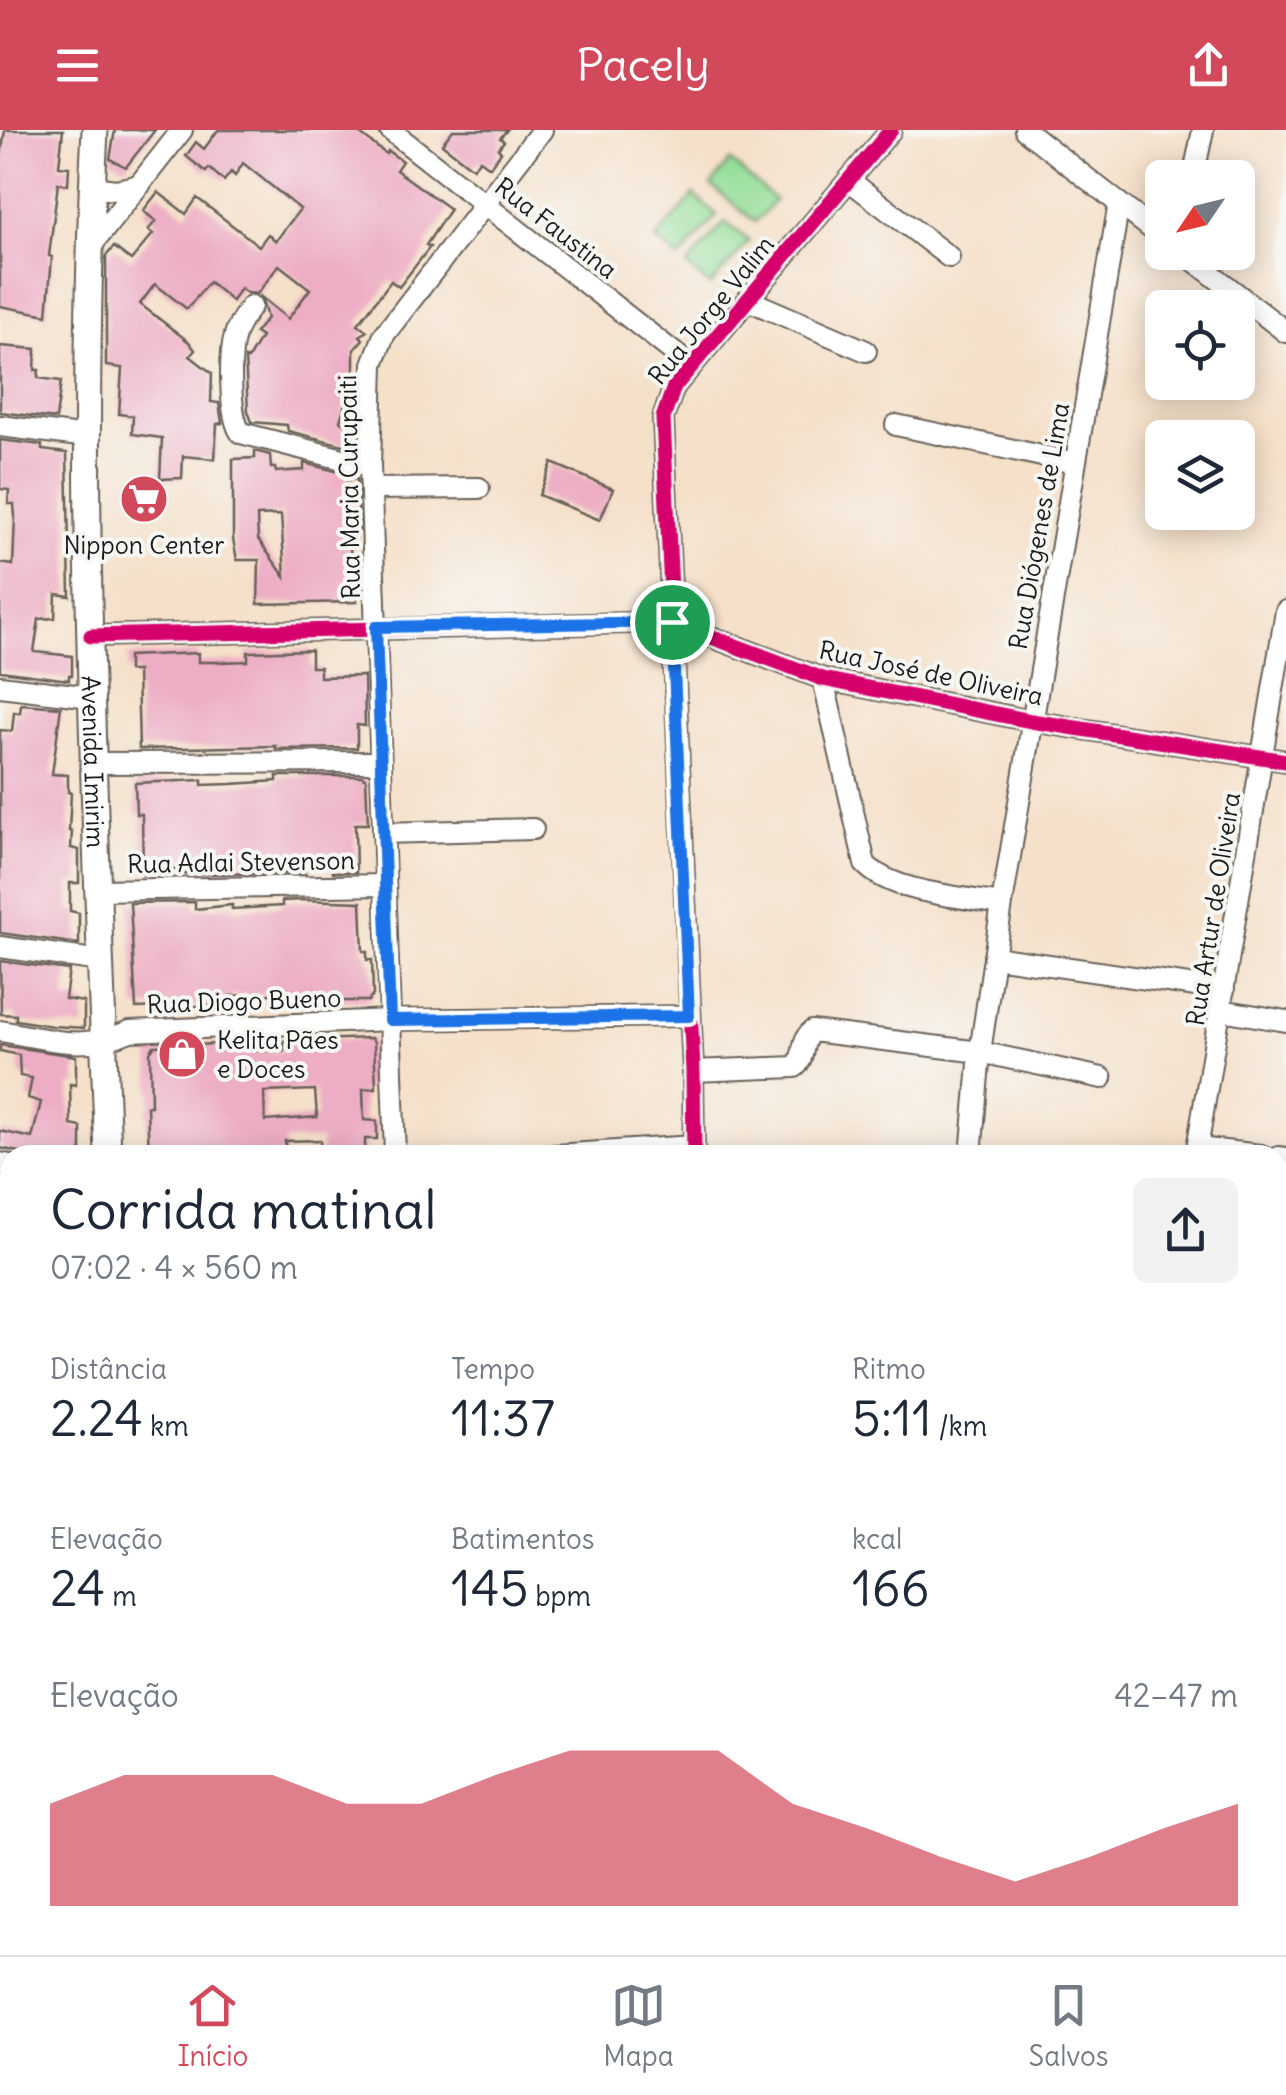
<!DOCTYPE html>
<html lang="pt">
<meta charset="utf-8">
<style>
:root{--surface:#fff;--page:#f2f2f3;--text:#1f2937;--muted:#747a83;--line:#e0e1e3;--accent:#d1495b}
body{margin:0;font-family:Delius,sans-serif;background:var(--page);color:var(--text);height:100vh;display:flex;flex-direction:column;font-size:38px;white-space:nowrap}
*{box-sizing:border-box;margin:0}
p{font-size:32px;color:var(--muted)}
.icon{flex:none;width:55px;height:55px;fill:none;stroke:currentColor;stroke-width:2;stroke-linecap:round;stroke-linejoin:round}
.map{position:relative;flex:1;overflow:hidden}
.details{position:absolute;left:0px;top:1015px;width:1288px;height:810px;display:flex;flex-direction:column;background:var(--surface);border-radius:30px 30px 0 0;box-shadow:0 5px 25px #0003}
.details>*{flex:none}
.needle{width:65px;rotate:235deg}
.buttons{position:absolute;left:1145px;top:30px;display:grid;gap:20px}
.buttons a{display:grid;place-items:center;width:110px;height:110px;border-radius:15px;background:var(--surface);box-shadow:0 5px 25px #0003;font-size:50px}
.pin{position:absolute;display:grid;place-items:center;width:85px;height:85px;color:#fff;margin:-42px;border:5px solid #fff;border-radius:50%;box-shadow:0 2px 10px #0007}
.round{display:grid;place-items:center;flex:none;width:105px;height:105px;border-radius:15px;background:var(--page)}
.overview{display:flex;align-items:center;justify-content:space-between;height:170px;padding:0 50px}
h1{font-size:55px;font-weight:600;line-height:75px}
.figures{display:grid;grid-template-columns:repeat(3,1fr);gap:15px;height:170px;padding:10px 50px}
.figures div{display:grid;align-content:center}
.figures b{font-size:50px;font-weight:600}
.figures small{font-size:28px;font-weight:400}
.figures p{font-size:28px}
.chart{height:280px;padding:20px 50px}
.chart p{display:flex;justify-content:space-between}
.chart svg{width:100%;height:180px;margin-top:10px;fill:var(--accent);opacity:.7}
header{display:flex;justify-content:space-between;align-items:center;height:130px;padding:0 50px;background:var(--accent);color:#fff;font-size:45px;font-weight:600}
.dock{display:flex;justify-content:space-around;align-items:center;height:140px;border-top:2px solid var(--line);background:var(--surface);font-size:28px;color:var(--muted)}
.dock a{display:grid;justify-items:center;gap:5px}
.dock .current{color:var(--accent)}
.map>svg:first-child{display:block}
.green{fill:#96df9a;stroke:#597e5b;stroke-width:2.5}
.building{fill:#edadc4;fill-rule:evenodd}
.lines{fill:none;stroke-linecap:round;stroke-linejoin:round}
.minor-casing{stroke:#686159;stroke-width:24}
.major-casing{stroke:#686159;stroke-width:29}
.minor{stroke:#fff;stroke-width:20}
.major{stroke:#fff;stroke-width:25}
.cycleway-casing{stroke:#f6f6f2;stroke-width:21}
.cycleway{stroke:#d6006c;stroke-width:15}
.route-casing{stroke:#fff;stroke-width:20}
.route{stroke:#1a73e8;stroke-width:12}
.labels{text-anchor:middle;dominant-baseline:central;stroke-width:8;stroke-linejoin:round;paint-order:stroke}
.street-label{font-size:25px;fill:#1c1c1c;stroke:#f6f6f2}
.poi-label{font-size:25px;fill:#1c1c1c;stroke:#f6f6f2}
</style>
<header><svg class="icon" aria-label="menu" viewBox="0 0 24 24"><path d="M4 6h16M4 12h16M4 18h16"/></svg>Pacely<svg class="icon" aria-label="share" viewBox="0 0 24 24"><path d="M12 15V3M7 8l5-5 5 5M5 13v7h14v-7"/></svg></header>
<div class="map">
<svg width="1286" height="1825" viewBox="0 0 1286 1825">
<rect width="100%" height="100%" fill="#f6f6f2"/>
<filter id="ink" filterUnits="userSpaceOnUse"><feTurbulence type="fractalNoise" baseFrequency=".01" numOctaves="2"/><feDisplacementMap in="SourceGraphic" scale="20" xChannelSelector="R" yChannelSelector="G"/><feConvolveMatrix kernelMatrix="1 2 1 2 8 2 1 2 1" color-interpolation-filters="sRGB"/></filter>
<filter id="wash" filterUnits="userSpaceOnUse"><feTurbulence type="fractalNoise" baseFrequency=".0048" numOctaves="4" result="noise"/><feDisplacementMap in="SourceGraphic" scale="40" xChannelSelector="R" yChannelSelector="G"/><feGaussianBlur stdDeviation="2.25" result="paint"/><feColorMatrix in="noise" values="0 0 0 0 0 0 0 0 0 0 0 0 0 0 0 0 0 1.4 0 .05"/><feComposite in="paint" operator="in"/></filter>
<g filter="url(#wash)">
<rect width="100%" height="100%" fill="#f5e0c9"/>
<g class="green">
<path d="M730 31 775 70 755 92 711 55Z"/>
<path d="M694 65 717 85 679 129 656 109Z"/>
<path d="M725 92 749 111 710 156 687 136Z"/>
</g>
<g id="blocks">
<g class="building">
<path d="M5 0H63L59 36 69 37 68 55 58 53 49 126 52 127 47 185 0 176V32Z"/>
<path d="M115 0H155L126 37 110 29Z"/>
<path d="M218 0H355L386 24 388 21 402 31 396 40 450 79 426 115 430 117 399 157 391 151 358 194 367 201 360 206 363 209 354 220V241L340 291 348 294 347 316 288 301 287 295 252 292 248 281 245 228 248 229 261 207 255 203 267 188 261 167 288 189 310 159 279 135 257 164 247 163 240 158 232 171 209 152 187 179 155 154 140 174 189 212 195 220 190 226 212 243 211 272 219 273 222 293 217 294 215 329 183 326 182 348 160 349 162 308 132 304 133 286 119 284 122 238 106 236V126L114 117 131 130 153 104 148 100 156 91 143 81 158 62 186 84 197 68 259 116 268 104 276 111 300 79 243 33 235 46 231 42 224 51 209 38 206 42 186 26 196 12 204 19Z"/>
<path d="M453 0H507L500 8 504 11 498 19 501 22 490 37 480 30 473 38 442 14Z"/>
<path d="M0 216 36 219 35 240H39L38 248 61 251 56 289 0 282Z"/>
<path d="M0 310 42 315V320L67 323 70 466 56 464 55 488 39 489 34 522 72 526V545H69V550L0 541V433L13 435 15 387 14 374H8L9 360 0 359Z"/>
<path d="M255 321 270 325 271 338H275L276 342 304 340V333L347 344V350L357 349 359 402H349L351 431H355L357 472 258 474 259 430H237L233 409V329L255 328ZM281 385 285 447 258 409 257 386Z"/>
<path d="M552 333 613 359 600 390 539 365Z"/>
<path d="M311 520V537H320V547L364 546 365 596 357 595V618L276 619V616L139 619 137 541H128V526L198 523V532H219L248 531V522Z"/>
<path d="M21 574 61 577 52 644 68 645V662L71 663 69 701H72L71 718 79 720V753H70V781L79 783V814L0 803V600L12 601 14 582 20 583Z"/>
<path d="M277 646H362L366 649 368 694H355L356 742H333V731L305 732V743L206 744H181V740L157 741 143 745 142 684H136L135 653 202 650V655L231 654 277 651Z"/>
<path d="M302 770 361 772 363 821H367V830H372L373 865 368 871H314V867L275 868V864L230 866 231 875 136 878 130 773 195 772V779L232 775V779L282 776V771Z"/>
<path d="M0 831 69 840 65 869 84 872V898L52 896 16 890V885L1 884Z"/>
<path d="M371 908 374 912 376 958 363 959 364 990 377 991V1009H365V1025H321L320 1010 285 1011 286 1025H149L147 976H151L150 922 154 916 256 913 257 921H284V911ZM315 960 317 987 265 991 264 962Z"/>
<path d="M0 915 76 926V955L70 954 71 995 81 997V1025H32L0 1018V1001L32 1008 41 972 28 968 32 948 20 946 19 925 0 921Z"/>
</g>
</g>
</g>
<g filter="url(#ink)">
<use href="#blocks" fill-opacity="0" stroke="#686159" stroke-width="2.5"/>
<g class="lines">
<g class="minor-casing">
<g id="minor">
<path d="M390 0 691 236"/>
<path d="M1025 0 1162 107"/>
<path d="M1193 48 1203 0"/>
<path d="M850 51 949 127"/>
<path d="M92 57 116 60 140 55"/>
<path d="M88 120 182 0"/>
<path d="M1183 122 1286 202"/>
<path d="M748 170 866 221"/>
<path d="M251 176C245 185 238 194 235 205 229 225 229 287 241 303L370 336"/>
<path d="M896 295 1075 333"/>
<path d="M0 296 88 307"/>
<path d="M371 359 479 358"/>
<path d="M91 506 672 492 823 549 1031 591 1286 631"/>
<path d="M823 549 865 734C892 763 963 767 1002 774"/>
<path d="M0 556 91 567"/>
<path d="M94 633 380 632"/>
<path d="M383 703 533 699"/>
<path d="M98 760 385 755"/>
<path d="M0 817 101 831"/>
<path d="M994 827 1224 860"/>
<path d="M1221 880 1286 891"/>
<path d="M0 901C49 909 83 922 130 901L390 890 689 886"/>
<path d="M693 941 795 937C806 928 800 910 812 901L980 922 1102 948"/>
<path d="M1198 1018 1261 1025"/>
<path d="M395 1025 370 336 373 234 384 205 542 0"/>
<path d="M554 1025 694 1016"/>
<path d="M694 1025 693 941 663 288 674 257 891 0"/>
<path d="M971 1025 980 922 1002 774 1119 73"/>
<path d="M1196 1025 1286 481"/>
<path d="M1278 1027 1286 1028"/>
<path d="M0 1033 10 1035"/>
<path d="M0 1264 10 1268"/>
<path d="M1278 1290 1286 1292"/>
<path d="M1278 1460 1286 1412"/>
<path d="M0 1464 10 1468"/>
<path d="M1278 1729 1286 1732"/>
<path d="M187 1815V1825"/>
<path d="M209 1815 293 1825"/>
<path d="M909 1825 913 1815"/>
<path d="M1006 1825 1008 1815"/>
<path d="M1074 1825 1075 1815"/>
<path d="M1197 1825 1199 1815"/>
</g>
</g>
<g class="major-casing">
<g id="major">
<path id="s1" d="M95 0C77 341 95 684 108 1025"/>
<path d="M9 1825 12 1815"/>
</g>
</g>
<use href="#minor" class="minor"/>
<use href="#major" class="major"/>
<g class="cycleway-casing">
<g id="cycleway">
<path d="M91 506 672 492 823 549 1031 591 1286 631"/>
<path d="M694 1025 693 941 663 288 674 257 891 0"/>
</g>
</g>
<use href="#cycleway" class="cycleway"/>
</g>
</g>
<g class="lines" filter="url(#ink)">
<g class="route-casing">
<path id="route" d="M672 492 689 886 390 890 376 497Z"/>
</g>
<use href="#route" class="route"/>
</g>
<defs>
<g id="supermarket-disc" transform="scale(2.5)"><circle r="9.5" fill="#d1495b" stroke="#f6f6f2"/><path d="M-6-5.5h2.5l.6 2H6L4.5 2H-2.5L-4.4-4H-6ZM-1.5 3.2a1.3 1.3 0 1 0 .1 0ZM3 3.2a1.3 1.3 0 1 0 .1 0Z" fill="#fff"/></g>
<g id="shop-disc" transform="scale(2.5)"><circle r="9.5" fill="#d1495b" stroke="#f6f6f2"/><path d="M-5-2.5h2.3a2.7 3.5 0 0 1 5.4 0H5L5.5 6h-11ZM-1.5-2.5h3a1.5 2.3 0 0 0-3 0Z" fill="#fff"/></g>
</defs>
<g fill-rule="evenodd">
<use href="#supermarket-disc" x="144" y="369"/>
<use href="#shop-disc" x="182" y="924"/>
</g>
<g class="labels">
<g class="street-label">
<text transform="translate(556 98) rotate(38)">Rua Faustina</text>
<text transform="translate(711 180) rotate(-51)">Rua Jorge Valim</text>
<text transform="translate(349 357) rotate(-91)">Rua Maria Curupaiti</text>
<text transform="translate(1039 396) rotate(-80)">Rua Diógenes de Lima</text>
<text transform="translate(931 543) rotate(12)">Rua José de Oliveira</text>
<text stroke="none"><textPath href="#s1" startOffset="632">Avenida Imirim</textPath></text>
<text transform="translate(241 732) rotate(-1)">Rua Adlai Stevenson</text>
<text transform="translate(1213 779) rotate(-81)">Rua Artur de Oliveira</text>
<text transform="translate(244 871) rotate(-2)">Rua Diogo Bueno</text>
</g>
<g class="poi-label">
<text x="144" y="415">Nippon Center</text>
<text x="217" y="910" text-anchor="start">Kelita Pães<tspan x="217" dy="29">e Doces</tspan></text>
</g>
</g>
</svg>
<div class="buttons">
<a><svg class="needle" viewBox="-14 -14 28 28"><path d="M0-13l5 13h-10z" fill="#e53935"/><path d="M0 13l5-13h-10z" fill="#747a83"/></svg></a>
<a><svg class="icon" aria-label="locate" viewBox="0 0 24 24"><circle cx="12" cy="12" r="6"/><path d="M12 2v4M12 18v4M2 12h4M18 12h4"/></svg></a>
<a><svg class="icon" aria-label="layers" viewBox="0 0 24 24"><path d="M12 4l9 5-9 5-9-5zM3 14l9 5 9-5"/></svg></a>
</div>
<div class="pin" style="left:672px;top:492px;background:#1e9e55"><svg class="icon" aria-label="arrive" viewBox="0 0 24 24"><path d="M6 21V4h12l-3 4 3 4H6"/></svg></div>
<section class="details">
<div class="overview"><div><h1>Corrida matinal</h1><p>07:02 · 4 × 560 m</p></div><a class="round"><svg class="icon" aria-label="share" viewBox="0 0 24 24"><path d="M12 15V3M7 8l5-5 5 5M5 13v7h14v-7"/></svg></a></div>
<div class="figures">
<div><p>Distância</p><b>2.24<small> km</small></b></div>
<div><p>Tempo</p><b>11:37</b></div>
<div><p>Ritmo</p><b>5:11<small> /km</small></b></div>
</div>
<div class="figures">
<div><p>Elevação</p><b>24<small> m</small></b></div>
<div><p>Batimentos</p><b>145<small> bpm</small></b></div>
<div><p>kcal</p><b>166</b></div>
</div>
<div class="chart"><p><span>Elevação</span>42–47 m</p>
<svg viewBox="0 0 160 44" preserveAspectRatio="none"><path d="M0 44V19L10 12L20 12L30 12L40 19L50 19L60 12L70 6L80 6L90 6L100 19L110 25L120 32L130 38L140 32L150 25L160 19V44z"/></svg>
</div>
</section>
</div>
<nav class="dock">
<a class="current"><svg class="icon" aria-label="home" viewBox="0 0 24 24"><path d="M3 11l9-7 9 7M6 9v11h12V9"/></svg>Início</a>
<a><svg class="icon" aria-label="map" viewBox="0 0 24 24"><path d="M3 6l6-2 6 2 6-2v14l-6 2-6-2-6 2zM9 4v14M15 6v14"/></svg>Mapa</a>
<a><svg class="icon" aria-label="saved" viewBox="0 0 24 24"><path d="M7 4h10v16l-5-4-5 4z"/></svg>Salvos</a>
</nav>
